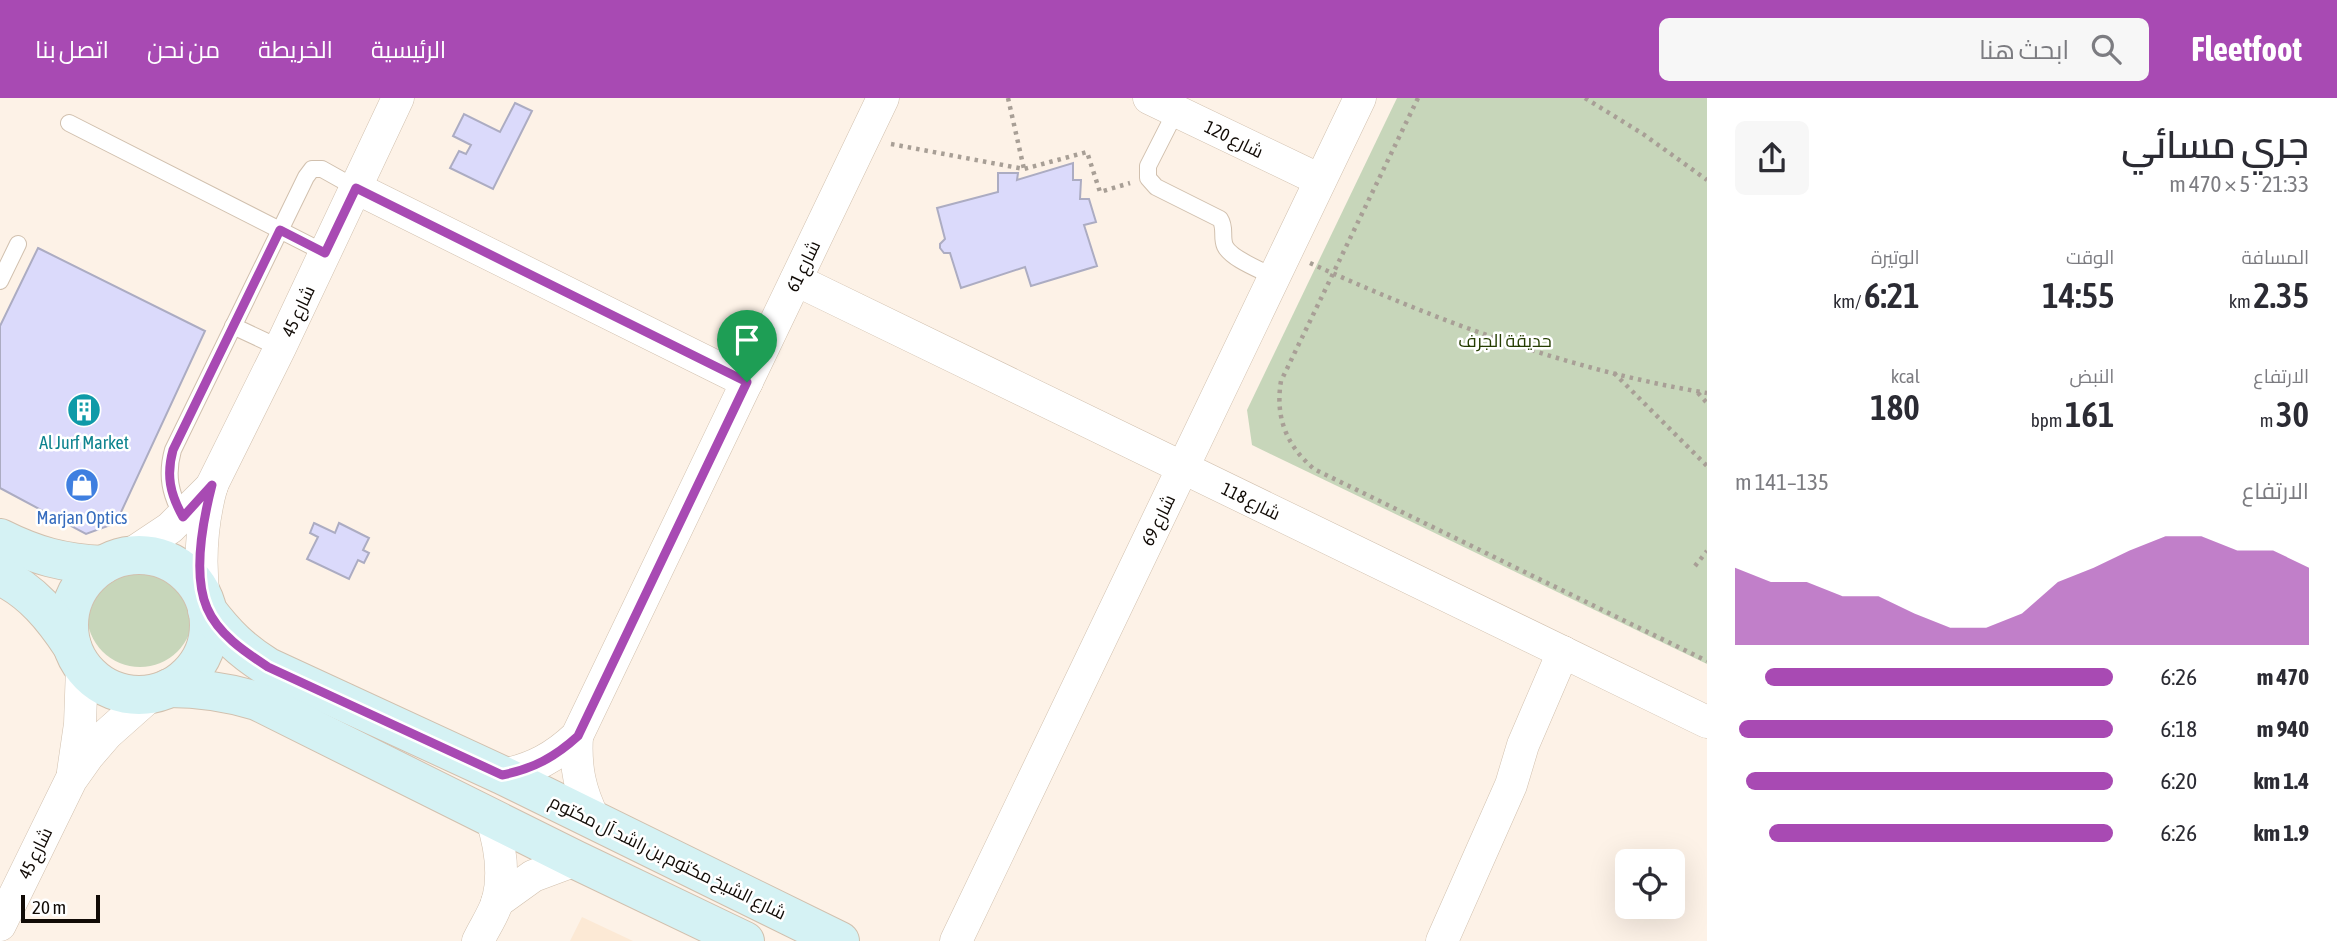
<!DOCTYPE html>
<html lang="ar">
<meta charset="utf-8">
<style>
:root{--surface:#fff;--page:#f7f7f7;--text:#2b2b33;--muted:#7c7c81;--accent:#a84ab3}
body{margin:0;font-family:"Asap Condensed",Cairo,sans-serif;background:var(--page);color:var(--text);direction:rtl;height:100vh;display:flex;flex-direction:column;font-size:26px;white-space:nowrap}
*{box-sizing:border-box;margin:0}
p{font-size:23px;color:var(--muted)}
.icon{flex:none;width:38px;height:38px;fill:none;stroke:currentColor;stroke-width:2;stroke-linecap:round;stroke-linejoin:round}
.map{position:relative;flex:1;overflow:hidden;direction:ltr}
.drawer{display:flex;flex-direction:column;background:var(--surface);width:630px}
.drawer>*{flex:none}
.fabs{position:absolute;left:1615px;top:751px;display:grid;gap:14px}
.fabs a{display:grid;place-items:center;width:70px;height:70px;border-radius:10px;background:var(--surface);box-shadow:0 7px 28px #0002;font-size:35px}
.scale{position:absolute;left:21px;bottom:18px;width:79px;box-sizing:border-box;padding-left:7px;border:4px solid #110b06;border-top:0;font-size:19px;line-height:24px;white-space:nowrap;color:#110b06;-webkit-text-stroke:5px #fff;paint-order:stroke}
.pin{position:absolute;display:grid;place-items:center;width:60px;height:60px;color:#fff;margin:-72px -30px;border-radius:50% 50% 50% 0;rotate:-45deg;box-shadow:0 0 7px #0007}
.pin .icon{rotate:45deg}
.round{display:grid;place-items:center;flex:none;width:74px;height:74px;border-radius:10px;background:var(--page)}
.headline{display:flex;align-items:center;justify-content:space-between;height:119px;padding:0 28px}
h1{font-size:38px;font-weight:600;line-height:52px}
.stats{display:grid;grid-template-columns:repeat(3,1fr);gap:10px;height:119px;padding:7px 28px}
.stats div{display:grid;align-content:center}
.stats b{font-size:35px;font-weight:600}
.stats small{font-size:19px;font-weight:400}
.stats p{font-size:19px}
.chart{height:196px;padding:14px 28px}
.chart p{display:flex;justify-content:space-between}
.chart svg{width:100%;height:126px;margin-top:7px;fill:var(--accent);opacity:.7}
ul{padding:0 28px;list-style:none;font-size:23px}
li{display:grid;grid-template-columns:112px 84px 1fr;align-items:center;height:52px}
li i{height:18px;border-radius:9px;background:var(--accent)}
header{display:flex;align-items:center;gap:42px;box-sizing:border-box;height:98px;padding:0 35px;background:var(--accent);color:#fff}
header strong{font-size:33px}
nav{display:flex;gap:38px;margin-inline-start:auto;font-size:24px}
.search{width:490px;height:63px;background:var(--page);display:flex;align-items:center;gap:18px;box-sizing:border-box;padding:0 24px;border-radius:10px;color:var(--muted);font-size:26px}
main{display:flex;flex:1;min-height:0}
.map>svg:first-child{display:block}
.built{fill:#fce9d5}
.green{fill:#c7d6ba}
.building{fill:#dbdafb;stroke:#acacc2;stroke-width:2}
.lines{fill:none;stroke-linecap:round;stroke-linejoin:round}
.lane-casing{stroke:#d1c0ae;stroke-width:18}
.street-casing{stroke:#d1c0ae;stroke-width:33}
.secondary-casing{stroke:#d1c0ae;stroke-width:40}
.path{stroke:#a89f96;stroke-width:4.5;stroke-dasharray:3.5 5;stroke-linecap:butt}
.lane{stroke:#fff;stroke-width:16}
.street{stroke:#fff;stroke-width:32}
.secondary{stroke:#d5f2f4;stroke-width:38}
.route-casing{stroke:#fff;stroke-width:14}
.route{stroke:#a84ab3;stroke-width:9}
.labels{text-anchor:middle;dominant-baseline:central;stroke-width:5;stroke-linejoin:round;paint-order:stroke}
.street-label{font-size:18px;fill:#110b06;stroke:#fff}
.park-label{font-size:18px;fill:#253d01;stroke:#fff}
.culture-label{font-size:18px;fill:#0d838f;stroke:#fff}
.shop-label{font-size:18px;fill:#366cbe;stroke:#fff}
</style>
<header>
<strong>Fleetfoot</strong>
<div class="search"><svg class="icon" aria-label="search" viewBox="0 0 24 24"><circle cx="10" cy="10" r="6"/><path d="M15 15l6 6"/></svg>ابحث هنا</div>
<nav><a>الرئيسية</a><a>الخريطة</a><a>من نحن</a><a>اتصل بنا</a></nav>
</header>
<main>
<section class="drawer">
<div class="headline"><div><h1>جري مسائي</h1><p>21:33 · 5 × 470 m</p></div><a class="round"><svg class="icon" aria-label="share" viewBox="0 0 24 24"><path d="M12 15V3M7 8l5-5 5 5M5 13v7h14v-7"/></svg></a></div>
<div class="stats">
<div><p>المسافة</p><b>2.35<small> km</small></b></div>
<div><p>الوقت</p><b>14:55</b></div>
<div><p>الوتيرة</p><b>6:21<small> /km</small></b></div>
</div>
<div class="stats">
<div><p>الارتفاع</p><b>30<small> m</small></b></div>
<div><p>النبض</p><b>161<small> bpm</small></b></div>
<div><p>kcal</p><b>180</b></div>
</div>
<div class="chart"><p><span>الارتفاع</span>135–141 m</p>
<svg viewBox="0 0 160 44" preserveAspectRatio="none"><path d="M0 44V17L10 22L20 22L30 27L40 27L50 33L60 38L70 38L80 33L90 22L100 17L110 11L120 6L130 6L140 11L150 11L160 17V44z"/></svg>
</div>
<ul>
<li><b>470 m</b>6:26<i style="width:92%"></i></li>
<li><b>940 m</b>6:18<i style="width:99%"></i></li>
<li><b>1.4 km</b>6:20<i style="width:97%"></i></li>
<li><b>1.9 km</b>6:26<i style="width:91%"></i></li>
</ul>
</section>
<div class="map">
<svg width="1707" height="843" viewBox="0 0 1707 843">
<rect width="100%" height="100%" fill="#fdf2e7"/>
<path class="built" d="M582 819 633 843H570Z"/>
<g class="green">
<path d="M1397 0H1707V566L1252 347 1247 312Z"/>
<circle cx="140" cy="516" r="53"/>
</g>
<g class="building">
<path d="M515 5 532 13 493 91 450 70 459 53 466 56 471 47 453 38 464 16 500 34Z"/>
<path d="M1073 65V82H1081L1080 101H1089L1096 124 1084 127 1097 168 1031 188 1025 169 961 190 950 155H944L940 150V146L945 141 937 110 998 94V75H1018L1017 82Z"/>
<path d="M38 150 205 233 116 425 86 436 0 390V228Z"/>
<path d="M314 425 335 435 339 425 369 440 363 452 369 455 364 465 358 462 349 481 307 461 318 439 310 435Z"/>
</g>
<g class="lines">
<g class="lane-casing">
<g id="lane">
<path d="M1176 13 1148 68V80L1156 89 1220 121C1226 130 1221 139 1225 148 1231 161 1261 172 1274 179"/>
<path d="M69 25 325 155"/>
<path d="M0 183 18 146"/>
<path d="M233 228 280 250"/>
<path d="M183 419C170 396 166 377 173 352L306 79 312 71H322L356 90"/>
</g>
</g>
<g class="street-casing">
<g id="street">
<path d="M1149 0 1320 82"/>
<path d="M356 90 747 284"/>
<path d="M796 182 1707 624"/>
<path d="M128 458 170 430 212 388"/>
<path d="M204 502C199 462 201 426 212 387L280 250 398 0"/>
<path d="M577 638C575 670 580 693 594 721"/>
<path d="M73 674 80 626 82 569"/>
<path d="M502 677C533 671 555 659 577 638L883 0"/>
<path d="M497 804 533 778 576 762"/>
<path d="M0 827 71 682 88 658 107 636 152 596"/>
<path d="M478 843C484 830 494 816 498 802 505 774 500 746 491 719"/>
<path d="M956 843 1360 0"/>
<path d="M1442 843 1511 687 1523 647 1563 554"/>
</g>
</g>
<g class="secondary-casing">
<g id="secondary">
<path d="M0 440C36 458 63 465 103 467"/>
<circle cx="139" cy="527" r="70"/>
<path d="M0 478C32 493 53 519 72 548"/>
<path d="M207 512C226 537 241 552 268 569L502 677 840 843"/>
<path d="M169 590C200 590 227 594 257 603L576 762 745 843"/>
</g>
</g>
<g class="path">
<path d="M1008 0 1024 71"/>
<path d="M1418 0 1281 283C1275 319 1286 347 1314 371L1707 563"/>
<path d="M1585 0 1643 36 1707 82"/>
<path d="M891 46 1024 71 1087 54 1100 94 1130 85"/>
<path d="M1310 165C1437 223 1569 272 1707 295"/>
<path d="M1614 275 1707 368"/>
<path d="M1698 295 1707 305"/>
<path d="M1695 468 1707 453"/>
</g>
<use href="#lane" class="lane"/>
<use href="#street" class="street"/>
<use href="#secondary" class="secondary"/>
</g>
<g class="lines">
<g class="route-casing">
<path id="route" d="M356 90 747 284 578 638C555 659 533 671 502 677L268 569C245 554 218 536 207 510 192 475 203 422 212 387L183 419C170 396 166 377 173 352L280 132 325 155Z"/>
</g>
<use href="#route" class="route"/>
</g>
<defs>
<g id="building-disc" transform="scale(1.75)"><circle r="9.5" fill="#0f9aa8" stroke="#fff"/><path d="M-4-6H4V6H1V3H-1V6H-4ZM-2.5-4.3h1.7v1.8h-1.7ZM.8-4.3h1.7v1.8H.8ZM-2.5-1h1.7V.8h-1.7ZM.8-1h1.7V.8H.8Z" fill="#fff"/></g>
<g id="shop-disc" transform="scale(1.75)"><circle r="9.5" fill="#3f7fe0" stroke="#fff"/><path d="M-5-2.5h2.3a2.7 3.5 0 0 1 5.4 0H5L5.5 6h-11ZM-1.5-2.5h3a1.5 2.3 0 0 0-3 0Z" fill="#fff"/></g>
</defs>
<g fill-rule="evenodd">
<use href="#building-disc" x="84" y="312"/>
<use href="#shop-disc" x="82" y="387"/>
</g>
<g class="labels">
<g class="street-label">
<text transform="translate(1234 41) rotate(26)">شارع 120</text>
<text transform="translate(803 168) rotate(-64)">شارع 61</text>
<text transform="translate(298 213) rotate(-65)">شارع 45</text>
<text transform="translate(1251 403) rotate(26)">شارع 118</text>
<text transform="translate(1158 422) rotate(-64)">شارع 69</text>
<text transform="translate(35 755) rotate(-64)">شارع 45</text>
<text transform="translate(668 759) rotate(26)">شارع الشيخ مكتوم بن راشد آل مكتوم</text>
</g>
<g class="park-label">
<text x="1505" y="242">حديقة الجرف</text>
</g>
<g class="culture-label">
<text x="84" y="344">Al Jurf Market</text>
</g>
<g class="shop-label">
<text x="82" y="419">Marjan Optics</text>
</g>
</g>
</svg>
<div class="fabs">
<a><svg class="icon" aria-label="locate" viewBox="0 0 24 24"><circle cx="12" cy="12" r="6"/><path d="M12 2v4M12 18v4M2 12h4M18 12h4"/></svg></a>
</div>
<div class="scale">20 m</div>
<div class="pin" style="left:747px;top:284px;background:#1e9e55"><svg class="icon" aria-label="arrive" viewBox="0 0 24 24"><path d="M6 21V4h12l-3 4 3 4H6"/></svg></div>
</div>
</main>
